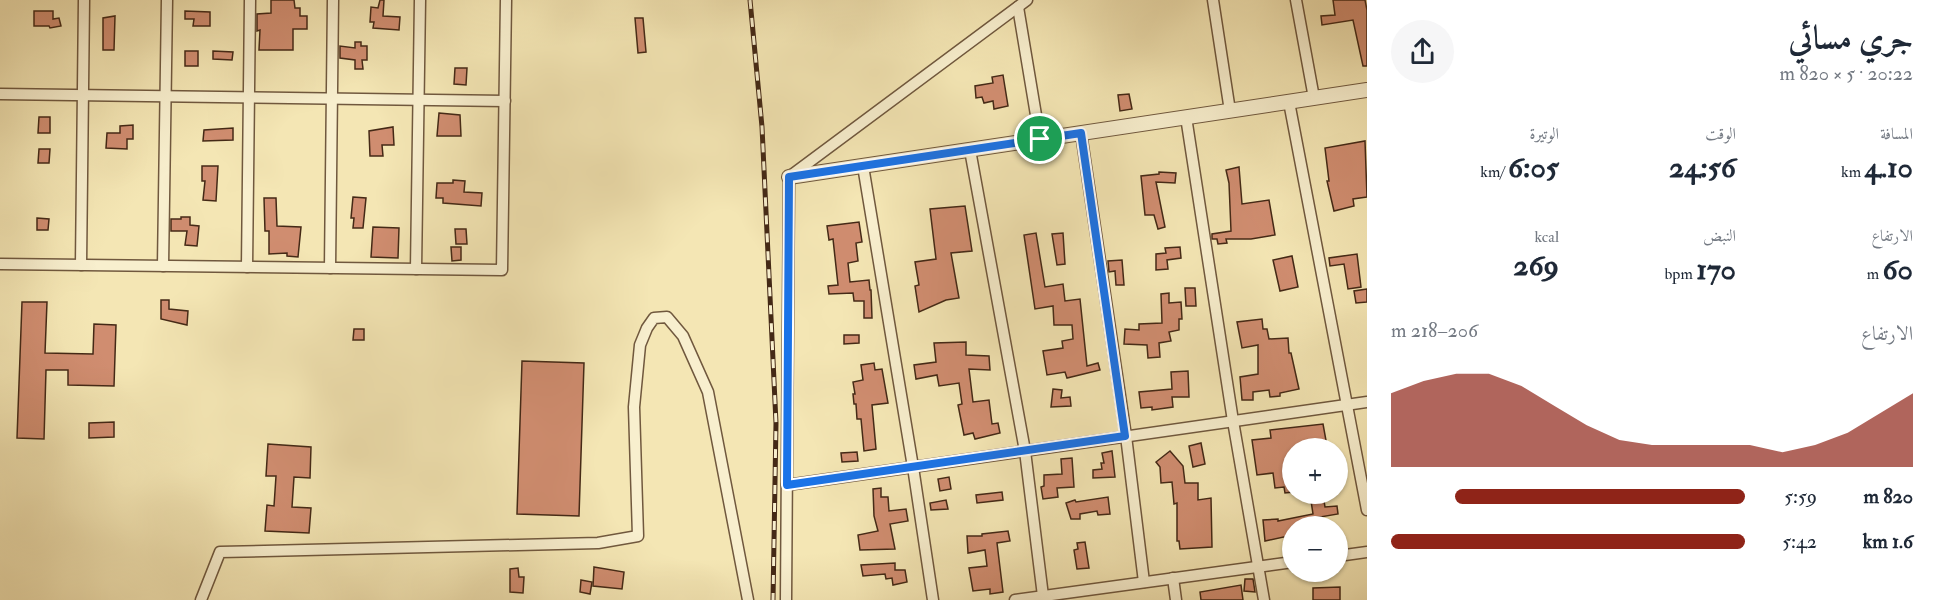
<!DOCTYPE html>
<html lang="ar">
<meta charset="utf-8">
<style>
:root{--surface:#fff;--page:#f6f6f7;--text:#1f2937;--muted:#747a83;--accent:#8f2418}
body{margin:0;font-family:"IM FELL Double Pica",Amiri,serif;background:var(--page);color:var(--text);direction:rtl;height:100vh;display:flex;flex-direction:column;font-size:22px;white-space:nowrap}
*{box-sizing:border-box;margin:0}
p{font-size:20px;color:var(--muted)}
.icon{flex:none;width:33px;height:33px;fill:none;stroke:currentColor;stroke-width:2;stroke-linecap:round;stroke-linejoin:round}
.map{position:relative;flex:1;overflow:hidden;direction:ltr}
.sheet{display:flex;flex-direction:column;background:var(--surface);width:570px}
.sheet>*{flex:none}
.tools{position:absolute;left:1282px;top:438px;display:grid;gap:12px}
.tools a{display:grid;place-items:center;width:66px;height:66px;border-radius:50%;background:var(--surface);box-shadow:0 2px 4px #0004;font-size:30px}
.pin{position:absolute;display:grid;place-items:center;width:51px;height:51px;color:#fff;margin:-26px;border:3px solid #fff;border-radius:50%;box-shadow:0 2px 6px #0007}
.round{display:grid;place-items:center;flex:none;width:63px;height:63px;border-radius:32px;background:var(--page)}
.head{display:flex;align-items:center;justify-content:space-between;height:102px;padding:0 24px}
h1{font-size:33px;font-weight:700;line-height:45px}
.stats{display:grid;grid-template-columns:repeat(3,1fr);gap:9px;height:102px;padding:6px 24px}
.stats div{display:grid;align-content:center}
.stats b{font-size:30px;font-weight:700}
.stats small{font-size:16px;font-weight:400}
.stats p{font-size:16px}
.chart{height:168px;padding:12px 24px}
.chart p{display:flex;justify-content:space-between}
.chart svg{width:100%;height:108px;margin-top:6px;fill:var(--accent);opacity:.7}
ul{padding:0 24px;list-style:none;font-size:20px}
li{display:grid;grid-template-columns:96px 72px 1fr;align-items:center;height:45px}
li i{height:15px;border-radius:8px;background:var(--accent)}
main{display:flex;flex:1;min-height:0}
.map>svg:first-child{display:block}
.building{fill:#d08d70;stroke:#442916;stroke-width:1.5}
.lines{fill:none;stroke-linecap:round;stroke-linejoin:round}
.minor-casing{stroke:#70583e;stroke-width:13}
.tertiary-casing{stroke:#70583e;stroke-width:16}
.minor{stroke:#f8efce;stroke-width:10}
.tertiary{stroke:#f8efce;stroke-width:14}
.rail-casing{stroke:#442916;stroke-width:5}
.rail{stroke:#f8efce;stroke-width:3;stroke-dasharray:9;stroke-linecap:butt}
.route-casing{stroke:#fff;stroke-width:12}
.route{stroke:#1a73e8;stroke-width:8}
</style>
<main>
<section class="sheet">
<div class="head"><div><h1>جري مسائي</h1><p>20:22 · 5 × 820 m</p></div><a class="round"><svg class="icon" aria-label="share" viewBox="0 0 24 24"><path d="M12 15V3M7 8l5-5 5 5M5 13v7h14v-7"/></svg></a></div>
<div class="stats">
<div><p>المسافة</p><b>4.10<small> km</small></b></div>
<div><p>الوقت</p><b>24:56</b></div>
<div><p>الوتيرة</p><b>6:05<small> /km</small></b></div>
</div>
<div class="stats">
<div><p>الارتفاع</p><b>60<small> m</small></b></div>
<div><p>النبض</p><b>170<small> bpm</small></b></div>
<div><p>kcal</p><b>269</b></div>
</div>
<div class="chart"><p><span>الارتفاع</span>206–218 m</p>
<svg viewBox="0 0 160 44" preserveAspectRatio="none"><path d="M0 44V14L10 9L20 6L30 6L40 11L50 19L60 27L70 33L80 35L90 35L100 35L110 35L120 38L130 35L140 30L150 22L160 14V44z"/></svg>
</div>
<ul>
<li><b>820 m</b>5:59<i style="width:82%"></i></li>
<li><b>1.6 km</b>5:42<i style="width:100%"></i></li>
</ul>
</section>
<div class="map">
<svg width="1367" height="600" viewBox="0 0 1367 600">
<rect width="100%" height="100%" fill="#f4e6b4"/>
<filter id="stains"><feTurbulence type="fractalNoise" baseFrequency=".00333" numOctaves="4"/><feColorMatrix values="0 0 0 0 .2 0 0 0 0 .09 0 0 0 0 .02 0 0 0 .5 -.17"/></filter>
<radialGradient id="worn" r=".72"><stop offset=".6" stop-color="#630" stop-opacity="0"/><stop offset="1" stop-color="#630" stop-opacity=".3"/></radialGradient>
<g class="building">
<path d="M271 0H294L295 8H300V16H307V29H293V50H259L260 30 257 31V14L271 13Z"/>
<path d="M380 0H384L383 16 400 17 399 30 373 28 374 22H370L371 7 378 8Z"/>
<path d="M1333 0H1365L1367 10V66H1363L1353 20 1322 25 1321 16 1335 15Z"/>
<path d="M34 11H53V19L59 18 61 26 50 28 49 26H34Z"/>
<path d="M185 11 210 12V26H193L194 19H185Z"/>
<path d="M115 16 114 50H103V18Z"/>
<path d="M635 18H643L646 52 638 53Z"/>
<path d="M355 42H361V46H367V60H362L363 69H355V60L340 58V46L355 48Z"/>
<rect x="185" y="51" width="13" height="15"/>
<path d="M213 51 233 52 232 60 213 59Z"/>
<path d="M455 68H467L466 85 454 84Z"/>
<path d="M1003 75 1008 106 994 109 993 101 984 103 982 97 976 98 975 86 993 83 992 77Z"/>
<path d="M1129 94 1132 109 1120 111 1118 95Z"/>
<path d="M439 113 460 115 461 136H437Z"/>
<path d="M39 117H50V133H38Z"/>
<path d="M133 125V139H127V149L106 148 107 133H120V126Z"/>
<path d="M393 127 394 145H382L383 156H370L369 131Z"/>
<path d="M233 128V140L203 141 204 130Z"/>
<path d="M1365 141 1367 197 1353 199 1354 206 1334 211 1327 181H1329L1325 148Z"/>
<path d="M39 149H50L49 163H38Z"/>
<path d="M202 166H218L216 201 203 200 205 181H202Z"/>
<path d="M1239 167 1242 204 1269 200 1275 235 1251 239H1226L1227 243 1218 244 1217 239H1212V234L1231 231 1229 183 1226 170Z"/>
<path d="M1159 172 1176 173 1175 183 1156 182 1165 227 1158 229 1154 215H1145L1141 176 1159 174Z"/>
<path d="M453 180 465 181 464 192 482 193 481 206 443 203V198H436L437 183H453Z"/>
<path d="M353 197 366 198 363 228H353L354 218H351Z"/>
<path d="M264 198H276L277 226 301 227 298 257 287 256V253L269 254V231H265Z"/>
<path d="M965 206 972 251 951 253 959 298 946 300 919 312 915 286 919 285 915 262 936 259 930 209Z"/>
<path d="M181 217H190V225L199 226 197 246 185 245 187 231H171V219H181Z"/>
<path d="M37 218 49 219 48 230H37Z"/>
<path d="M859 222 862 242 856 243 858 261 848 263 850 282 869 280 870 290H871L872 318H864V301H854L853 293 829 294 828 286 838 285 833 239 829 240 827 226Z"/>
<path d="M373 227 399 228 398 258 371 257Z"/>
<path d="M455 229H466L467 244H456Z"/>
<path d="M1036 233 1045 287 1063 284 1065 301 1080 299 1087 366 1098 363 1100 370 1067 378 1065 372 1047 375 1043 351 1063 348 1062 341 1073 339 1072 325H1054L1053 306 1035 309 1024 235Z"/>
<path d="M1063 233 1065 264 1057 265 1052 234Z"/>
<path d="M451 247H461V260L452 261Z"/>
<path d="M1180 247 1181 258 1167 260 1168 269 1156 270V254L1166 253 1165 248Z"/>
<path d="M1357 254 1361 287 1348 289 1344 264 1330 266 1329 258Z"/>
<path d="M1292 256 1298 287 1280 291 1273 260Z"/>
<path d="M1122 260 1124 285H1116L1115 271 1109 272 1108 261Z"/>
<path d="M1185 288H1195L1196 306H1186Z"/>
<path d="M1367 289V302L1356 303 1354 291Z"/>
<path d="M1169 293V303L1181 302 1182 319H1179V330L1169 332 1171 341 1159 343 1160 357 1148 358 1147 345 1124 344 1125 329 1139 330V324L1162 323 1161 294Z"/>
<path d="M161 300H169V309L188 311 187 325 161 319Z"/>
<path d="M22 302H47L45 353 93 354 94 324 116 325 114 386 68 385V370H46L44 439 17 438Z"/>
<path d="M1262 319 1263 329H1267L1269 339 1288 338 1289 353H1291L1299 389 1280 393V396L1270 397 1269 390 1253 392V400H1242L1240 377 1258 374V345L1242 348 1237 322Z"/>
<path d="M354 329H364V340H353Z"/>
<path d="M844 335H859V343L844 344Z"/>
<path d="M966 342V355L989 356 990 370 969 369 973 402 989 400 992 424 998 423 1000 433 975 439 973 433 964 435 958 405 962 404 959 383 939 386 937 375 916 379 914 365 936 362 934 343Z"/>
<path d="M522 361 584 363 579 516 517 514Z"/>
<path d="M874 363 875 370 882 369 888 403 872 405 876 449 864 451 861 419H857L856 404H854L853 394H855L853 382 863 380 861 365Z"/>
<path d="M1188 371 1189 397H1172L1173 407 1152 410V407L1141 408 1139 392 1172 389 1171 372Z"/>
<path d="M1053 389 1062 390 1061 398 1070 397 1071 406 1051 407Z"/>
<path d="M114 422V437L89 438V423Z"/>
<path d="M1323 424 1327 446 1322 448H1293V492L1285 493 1284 487 1275 488 1273 473 1257 475 1252 440 1271 438 1270 430Z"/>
<path d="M1201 443 1205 464 1193 467 1189 446Z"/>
<path d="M268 444 311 447 310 478 294 477 292 507 311 508 309 533 265 531 267 505 274 506 276 476H266Z"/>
<path d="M1112 451 1115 477 1093 478V470L1102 469 1101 463H1104L1102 453Z"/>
<path d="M1170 451 1183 466 1185 483H1198V500L1211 498 1212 547 1180 549 1179 541H1177V503L1174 504 1172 482 1161 483 1160 467 1156 462Z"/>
<path d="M857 452 858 461 842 462 841 453Z"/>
<path d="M1072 458 1074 487 1057 488 1058 497 1043 499 1041 487 1044 486V475L1062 474 1061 459Z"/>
<path d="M949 477 951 489 940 491 938 479Z"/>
<path d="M881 488V497H888L889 511 906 509 908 521 890 524 895 549 860 550 858 535 878 531 874 516 873 489Z"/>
<path d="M1002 492 1003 500 977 503 976 495Z"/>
<path d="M1310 494H1323L1325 507 1337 506 1338 514 1314 518 1315 526H1293V535L1265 541 1263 520 1278 519V521L1313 514Z"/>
<path d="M1108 497 1110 514 1098 515 1097 511 1080 514V519H1071L1066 503 1075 500 1076 502Z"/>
<path d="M946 500 948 509 931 510 930 503Z"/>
<path d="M1008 531 1010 541 997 543 1003 592 990 594V589L973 591 969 568 987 566 985 550 968 553 967 536H982V534Z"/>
<path d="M1085 542 1089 568 1077 569 1074 550 1078 549 1077 543Z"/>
<path d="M895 563V570H905L907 582 893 585 892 578 886 579 885 574 863 576 861 565Z"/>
<path d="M594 567 624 572 622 589 593 586Z"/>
<path d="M518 568 519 577H524L523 593 510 592V569Z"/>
<path d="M1245 579H1253L1255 592 1244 591Z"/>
<path d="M581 580 592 582 590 594 580 592Z"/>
<path d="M1241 585 1243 600H1201L1200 592Z"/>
<path d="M1340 587V600H1313V588Z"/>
</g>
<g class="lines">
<g class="minor-casing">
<g id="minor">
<path d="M1213 0 1230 111"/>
<path d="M1296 0 1314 98"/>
<path d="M1018 7 1040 139"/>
<path d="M0 94 505 101"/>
<path d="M1289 102 1367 510"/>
<path d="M1186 117 1233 421 1264 600"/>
<path d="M1081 133 1126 436 1144 582"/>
<path d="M970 150 1025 451 1043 596"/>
<path d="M863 166 913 467 933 600"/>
<path d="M0 264 502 270 506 0"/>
<path d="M81 265 84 0"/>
<path d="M163 266 167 0"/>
<path d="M247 267 250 0"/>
<path d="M330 268 333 0"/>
<path d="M416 269 420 0"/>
<path d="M787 485 1367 402"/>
<path d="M1338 556 1367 552"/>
<path d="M1173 578 1176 600"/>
<path d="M201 600 220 552 598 543 638 536 634 407 640 345 647 328 654 318 667 317 683 336 708 392 748 600"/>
<path d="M786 600 789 177 1027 0"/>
<path d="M1015 600 1293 562"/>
</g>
</g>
<g class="tertiary-casing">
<path id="tertiary" d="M789 177 1367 90"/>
</g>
<use href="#minor" class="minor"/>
<use href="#tertiary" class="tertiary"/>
<g class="rail-casing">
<path id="rail" d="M750 0 762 127 776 423 773 600"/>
</g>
<use href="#rail" class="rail"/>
</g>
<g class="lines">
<g class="route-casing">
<path id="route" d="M1081 133 1125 436 787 485 789 177Z"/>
</g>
<use href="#route" class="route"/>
</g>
<rect width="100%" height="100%" filter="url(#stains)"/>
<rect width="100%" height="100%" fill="url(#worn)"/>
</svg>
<div class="tools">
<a>+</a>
<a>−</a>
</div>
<div class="pin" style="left:1040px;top:139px;background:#1e9e55"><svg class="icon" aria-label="arrive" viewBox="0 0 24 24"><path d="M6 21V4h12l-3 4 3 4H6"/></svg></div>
</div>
</main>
